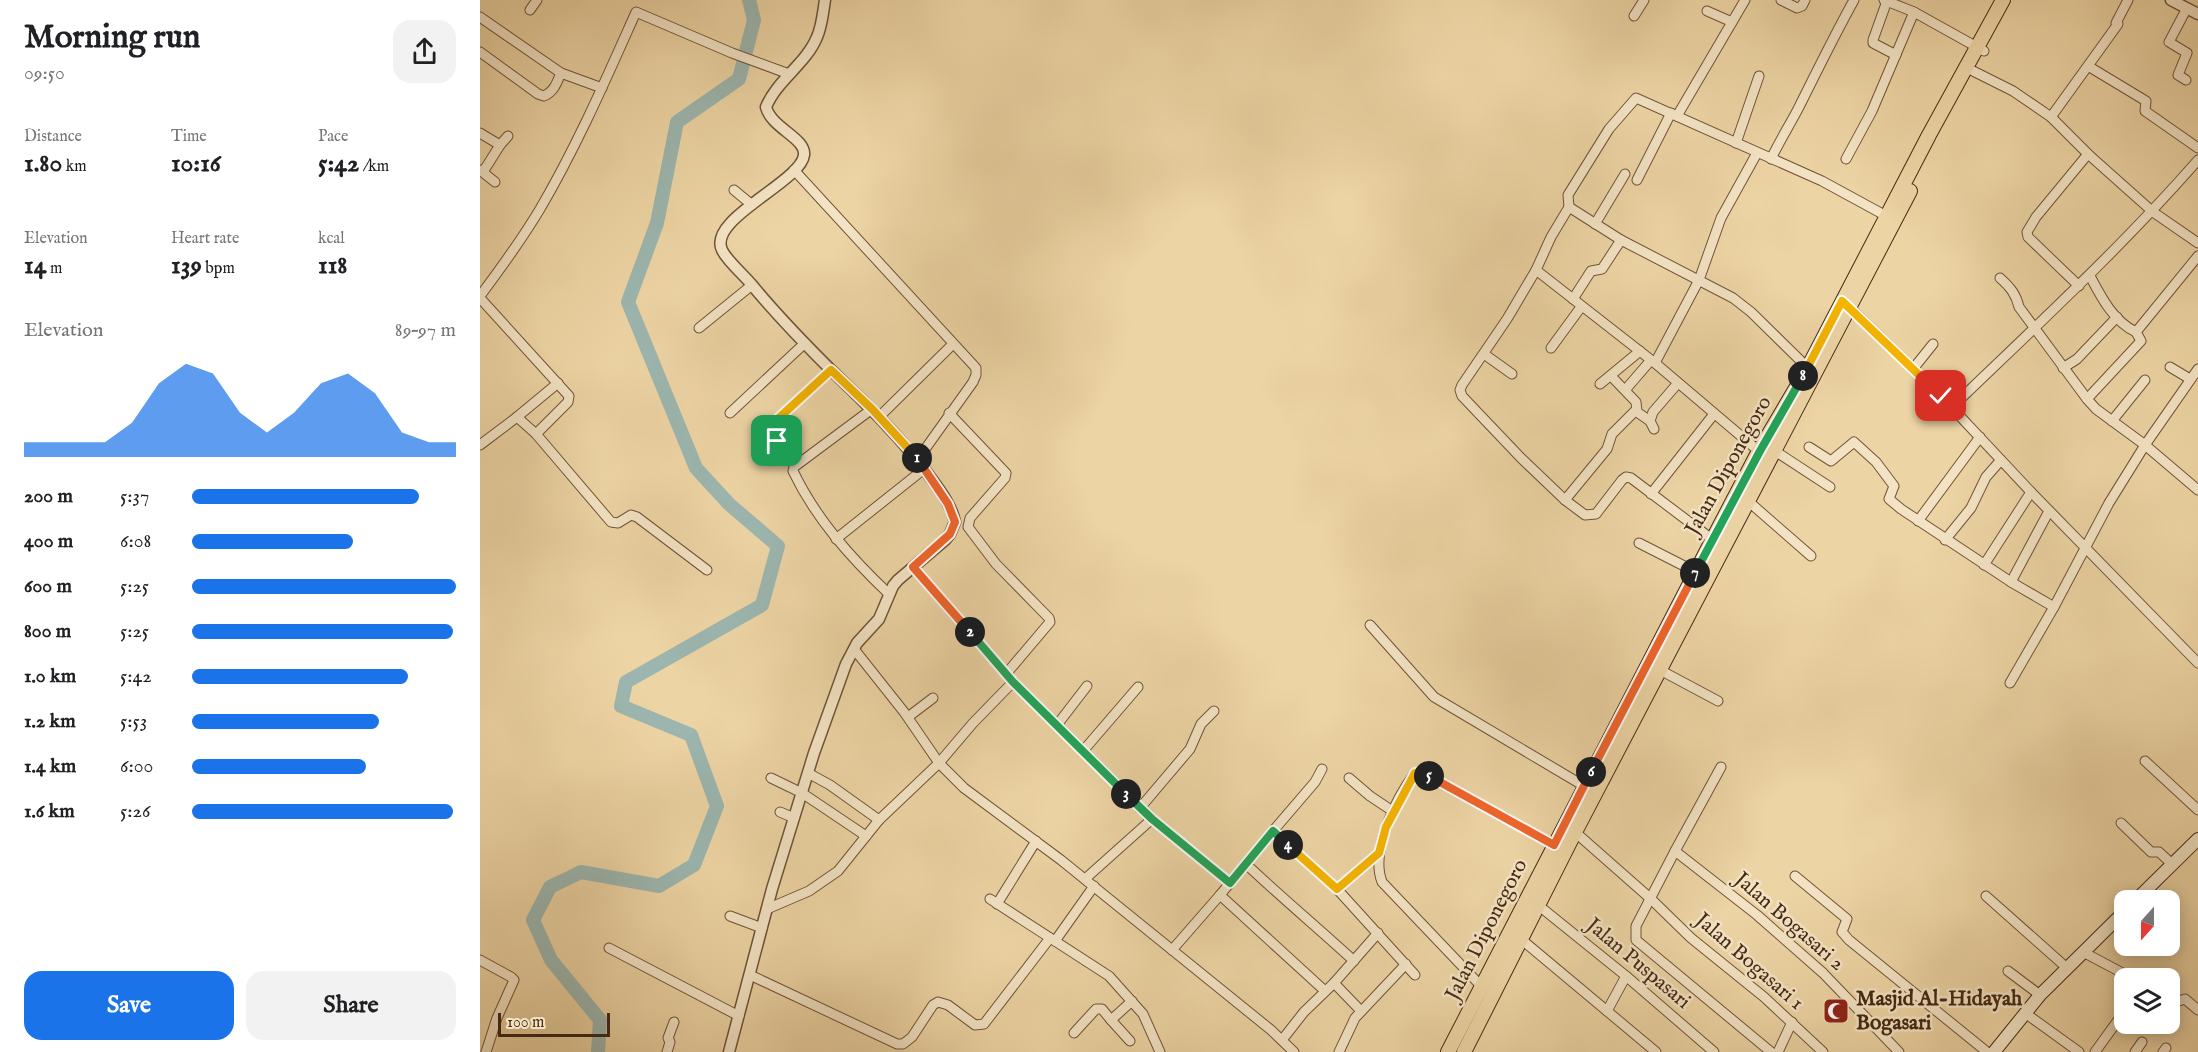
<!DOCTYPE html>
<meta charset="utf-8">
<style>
:root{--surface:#fff;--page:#f2f2f2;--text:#202124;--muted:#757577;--accent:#1a73e8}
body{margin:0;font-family:"IM FELL English",serif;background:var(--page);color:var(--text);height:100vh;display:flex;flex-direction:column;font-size:22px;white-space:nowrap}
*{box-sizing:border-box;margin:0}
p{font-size:20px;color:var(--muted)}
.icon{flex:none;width:33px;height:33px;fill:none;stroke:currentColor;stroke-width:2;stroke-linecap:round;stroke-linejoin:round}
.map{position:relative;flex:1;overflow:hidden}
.side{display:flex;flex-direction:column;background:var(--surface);width:480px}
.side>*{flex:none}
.needle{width:39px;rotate:201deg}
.buttons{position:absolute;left:1634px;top:890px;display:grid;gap:12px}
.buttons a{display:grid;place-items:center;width:66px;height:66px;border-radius:12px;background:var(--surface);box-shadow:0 3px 15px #0003;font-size:30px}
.scale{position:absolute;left:18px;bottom:15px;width:112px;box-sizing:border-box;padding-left:6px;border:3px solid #462a14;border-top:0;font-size:16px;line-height:21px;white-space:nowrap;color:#462a14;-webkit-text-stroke:4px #f3e3c4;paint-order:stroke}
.pin{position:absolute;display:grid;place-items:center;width:51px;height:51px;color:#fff;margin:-26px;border-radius:12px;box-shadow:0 3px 9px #0006}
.km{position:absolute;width:30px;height:30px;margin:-15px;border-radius:50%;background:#222;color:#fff;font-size:16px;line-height:30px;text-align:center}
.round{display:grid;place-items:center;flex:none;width:63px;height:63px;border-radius:18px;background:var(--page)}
.overview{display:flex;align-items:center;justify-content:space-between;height:102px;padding:0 24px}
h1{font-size:33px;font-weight:700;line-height:45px}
.metrics{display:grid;grid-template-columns:repeat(3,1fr);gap:9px;height:102px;padding:6px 24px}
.metrics div{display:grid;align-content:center}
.metrics b{font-size:26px;font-weight:700}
.metrics small{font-size:16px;font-weight:400}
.metrics p{font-size:16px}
.chart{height:168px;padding:12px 24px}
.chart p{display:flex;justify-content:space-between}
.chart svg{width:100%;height:108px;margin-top:6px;fill:var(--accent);opacity:.7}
.button{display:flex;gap:12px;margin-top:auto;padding:12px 24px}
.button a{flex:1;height:69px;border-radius:18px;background:var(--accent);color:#fff;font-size:24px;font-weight:700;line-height:69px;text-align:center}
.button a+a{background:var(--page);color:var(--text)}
ul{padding:0 24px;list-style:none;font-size:20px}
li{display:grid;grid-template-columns:96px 72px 1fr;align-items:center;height:45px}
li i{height:15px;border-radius:8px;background:var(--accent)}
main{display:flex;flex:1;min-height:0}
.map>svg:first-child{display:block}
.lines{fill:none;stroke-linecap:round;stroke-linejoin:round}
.river{stroke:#9cb6af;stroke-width:14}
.minor-casing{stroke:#705438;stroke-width:11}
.tertiary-casing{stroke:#705438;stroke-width:13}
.secondary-casing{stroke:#462a14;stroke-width:14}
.primary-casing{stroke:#462a14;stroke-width:16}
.minor{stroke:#f3e3c4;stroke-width:9}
.tertiary{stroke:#f3e3c4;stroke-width:10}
.secondary{stroke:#f3e3c4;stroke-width:12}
.primary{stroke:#edd4a4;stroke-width:14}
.split-1-casing{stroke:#fff;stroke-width:12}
.split-2-casing{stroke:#fff;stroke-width:12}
.split-3-casing{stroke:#fff;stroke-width:12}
.split-4-casing{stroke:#fff;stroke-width:12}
.split-5-casing{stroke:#fff;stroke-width:12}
.split-6-casing{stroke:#fff;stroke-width:12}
.split-7-casing{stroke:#fff;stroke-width:12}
.split-8-casing{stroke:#fff;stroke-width:12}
.split-9-casing{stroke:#fff;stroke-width:12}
.split-1{stroke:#f5b400;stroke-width:8}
.split-2{stroke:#f0652b;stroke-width:8}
.split-3{stroke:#22a559;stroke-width:8}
.split-4{stroke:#22a559;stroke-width:8}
.split-5{stroke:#f5b400;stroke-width:8}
.split-6{stroke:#f0652b;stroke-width:8}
.split-7{stroke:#f0652b;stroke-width:8}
.split-8{stroke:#22a559;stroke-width:8}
.split-9{stroke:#f5b400;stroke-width:8}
.labels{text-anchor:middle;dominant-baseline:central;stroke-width:5;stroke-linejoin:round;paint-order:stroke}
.street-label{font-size:21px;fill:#462a14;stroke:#f3e3c4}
.poi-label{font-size:21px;font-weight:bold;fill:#462a14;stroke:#f3e3c4;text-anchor:start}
</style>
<main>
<section class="side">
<div class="overview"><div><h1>Morning run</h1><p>09:50</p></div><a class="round"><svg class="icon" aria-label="share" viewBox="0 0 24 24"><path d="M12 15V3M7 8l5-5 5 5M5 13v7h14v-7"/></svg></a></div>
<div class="metrics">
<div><p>Distance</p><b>1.80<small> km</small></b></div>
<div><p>Time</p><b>10:16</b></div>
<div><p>Pace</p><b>5:42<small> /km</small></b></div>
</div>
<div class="metrics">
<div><p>Elevation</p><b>14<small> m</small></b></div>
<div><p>Heart rate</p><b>139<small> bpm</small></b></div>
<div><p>kcal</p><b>118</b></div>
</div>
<div class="chart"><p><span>Elevation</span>89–97 m</p>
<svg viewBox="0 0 160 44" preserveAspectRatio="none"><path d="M0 44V38L10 38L20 38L30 38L40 30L50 14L60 6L70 10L80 26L90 34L100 26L110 14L120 10L130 18L140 34L150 38L160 38V44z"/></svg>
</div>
<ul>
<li><b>200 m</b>5:37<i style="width:86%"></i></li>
<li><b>400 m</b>6:08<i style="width:61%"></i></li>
<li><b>600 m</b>5:25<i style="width:100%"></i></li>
<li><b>800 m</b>5:25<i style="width:99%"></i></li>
<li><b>1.0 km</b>5:42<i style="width:82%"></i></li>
<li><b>1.2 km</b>5:53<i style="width:71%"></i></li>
<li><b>1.4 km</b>6:00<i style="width:66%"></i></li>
<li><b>1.6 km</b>5:26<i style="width:99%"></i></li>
</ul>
<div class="button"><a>Save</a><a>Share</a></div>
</section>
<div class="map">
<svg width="1718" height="1052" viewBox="0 0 1718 1052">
<rect width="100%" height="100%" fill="#edd4a4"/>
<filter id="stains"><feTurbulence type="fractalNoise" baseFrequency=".00333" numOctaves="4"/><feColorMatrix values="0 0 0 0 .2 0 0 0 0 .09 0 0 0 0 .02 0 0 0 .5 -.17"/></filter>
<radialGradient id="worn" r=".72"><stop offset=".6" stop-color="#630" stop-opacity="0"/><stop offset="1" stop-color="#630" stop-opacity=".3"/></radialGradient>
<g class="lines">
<path class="river" d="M118 1052 120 1020 71 960 53 920 70 887 101 872 179 886 214 865 237 806 211 735 141 706 146 682 282 605 298 546 249 504 216 468 148 302 177 223 197 122 259 79 274 20 269 0"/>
<g class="minor-casing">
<g id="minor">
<path d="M1301 0 1317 8 1322 6 1325 0"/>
<path d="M1404 0 1434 12 1504 51"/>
<path d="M1407 1 1393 40V43L1416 55"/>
<path d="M50 10 57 0"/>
<path d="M1227 11 1252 22"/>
<path d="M1154 16 1164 0"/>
<path d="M0 17 81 73 122 88"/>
<path d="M1636 23 1648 0"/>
<path d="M0 52 58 94 64 96C74 92 77 82 81 73"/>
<path d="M1608 66 1666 101 1665 111 1718 148"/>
<path d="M1493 71 1533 91 1571 117 1608 154 1673 212 1718 243"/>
<path d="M1706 80 1698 75 1707 53 1689 42 1707 8"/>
<path d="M1197 116 1265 0"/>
<path d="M1571 117 1638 24"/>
<path d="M0 133 20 145"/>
<path d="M1256 143 1279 76"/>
<path d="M1291 159C1299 142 1309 126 1318 109 1336 73 1354 36 1374 0"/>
<path d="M1366 159 1392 111 1434 12"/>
<path d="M0 170 15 182"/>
<path d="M314 170 496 368V375L493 382 438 459"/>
<path d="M3 172 20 145 28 136"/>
<path d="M1157 180 1191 113"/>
<path d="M254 190 272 205"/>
<path d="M1089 207 1088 195 1129 129 1156 98 1342 181 1410 218"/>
<path d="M1115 224 1145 174"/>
<path d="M1056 270 1027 319 982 385 980 390 982 396 1041 458 1085 500 1105 515 1116 514 1142 480 1146 477 1151 478 1237 543"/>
<path d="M1610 276C1621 297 1634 322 1656 332L1718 256"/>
<path d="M1520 278C1530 287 1536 294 1539 307L1607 399 1616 409 1665 445 1718 490"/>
<path d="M1599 286 1548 237 1547 232 1556 217 1608 154"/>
<path d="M0 296C21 268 42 239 60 209 97 146 126 79 156 12L252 53 309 74"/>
<path d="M0 298 89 396 88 402 56 434 37 417 0 445"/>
<path d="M1093 299 1111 271 1122 269 1141 240"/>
<path d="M1367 305 1461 396 1551 492 1718 663"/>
<path d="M219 328 272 285"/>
<path d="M1071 348 1101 307"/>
<path d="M1004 354 1032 374"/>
<path d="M1175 363 1219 280 1241 218 1277 153"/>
<path d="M1690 367 1710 379"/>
<path d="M1583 368 1597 359 1637 317"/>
<path d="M1433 369 1453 344"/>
<path d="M1131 376 1156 402 1157 412 1170 421"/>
<path d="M1120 384 1160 351"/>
<path d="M1146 389 1171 360"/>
<path d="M1607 399 1661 341 1656 332"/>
<path d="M1472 407C1556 326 1641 248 1718 160"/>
<path d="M392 409 314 467 313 471C336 519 371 558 409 594"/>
<path d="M250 413 325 343"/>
<path d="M469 413 526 473 525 478 490 518 488 527 516 564 569 618 570 622 526 674"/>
<path d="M37 417 78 383"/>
<path d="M399 417 473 344"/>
<path d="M1632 421 1665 380"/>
<path d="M1174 429 1170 421 1173 412 1198 383"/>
<path d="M56 434 131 522 138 523 151 515 157 517 227 570"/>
<path d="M297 441 288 431 289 427 351 370"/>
<path d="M1329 447 1351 461 1374 442 1396 462 1414 486 1409 499 1421 509 1531 582 1574 607 1629 503 1665 445 1718 369"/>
<path d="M1295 451 1350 487"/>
<path d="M1281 453 1175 363 1056 270 1071 237 1089 207 1141 240 1253 298 1271 312 1328 368"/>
<path d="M1171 494 1234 414"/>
<path d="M1085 500 1127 449 1132 434 1156 410"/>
<path d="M1268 501 1331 556"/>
<path d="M1438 521 1500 437"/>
<path d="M356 539 444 469"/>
<path d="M1465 540 1491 508 1506 477 1521 460"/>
<path d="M1159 543 1216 572"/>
<path d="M1504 565 1551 492"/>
<path d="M433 567 533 682 672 819 750 883"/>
<path d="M1531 582 1569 511"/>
<path d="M890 625 954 697 1104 786"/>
<path d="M374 649 424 712 459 763 484 788 581 860 791 1030 814 1052"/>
<path d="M1180 670 1238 701"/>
<path d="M1530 683 1574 607"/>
<path d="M428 717 453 698"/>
<path d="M577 725 607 686"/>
<path d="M603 751 658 687"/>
<path d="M1665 761 1718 810"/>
<path d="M842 769 835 782 793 831 857 889 899 853"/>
<path d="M328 773 350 785 399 820"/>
<path d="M291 778 322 793 386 836"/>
<path d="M869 778 890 796 914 812"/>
<path d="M660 808 710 749 721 724 734 711"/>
<path d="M300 812 314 818"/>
<path d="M1641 823 1671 852H1679L1692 864"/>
<path d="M793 831 740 895 845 991"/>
<path d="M1095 832 1171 899 1211 938 1284 997 1343 1052"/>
<path d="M1195 851 1241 767"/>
<path d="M766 864C801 897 838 928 874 961"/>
<path d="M1315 876 1367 919 1362 932 1369 940 1507 1052"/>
<path d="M605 879 672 819"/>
<path d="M857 889 935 975"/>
<path d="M1506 896 1587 968"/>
<path d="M510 899 629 976 663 1014 680 1052"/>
<path d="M517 904 556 841"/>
<path d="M1058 905 1146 976 1234 1052"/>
<path d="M287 909 329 891 358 871 399 820 459 763 493 723 533 682"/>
<path d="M250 916 282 928"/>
<path d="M1041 939 1176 1052"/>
<path d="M575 941 614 886"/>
<path d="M129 948 259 1016"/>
<path d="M692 950 740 895"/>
<path d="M1603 952 1652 978"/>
<path d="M0 960 31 977 34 980 17 1018 6 1052"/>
<path d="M1528 971 1560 995"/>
<path d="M270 975 417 1044H423L432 1037 453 1005 458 1002 468 1005 495 1025 504 1024 570 938"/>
<path d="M854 983 881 1011"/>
<path d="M1002 987 902 882C890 851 916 798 935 773L941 772 1074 845"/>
<path d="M1689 1004 1705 999 1718 1010"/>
<path d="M1127 1011 1146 976"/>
<path d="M1545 1013 1599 1052"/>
<path d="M631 1020 650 1041"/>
<path d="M594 1033 616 1009H622L631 1020 652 1001"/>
<path d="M802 1040 824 1012 854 983 898 933"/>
<path d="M187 1052 190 1042 188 1038 194 1022"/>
<path d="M859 1052 875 1018 926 964"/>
<path d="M1291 1052 1156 940V926L1195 851 1277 915 1343 973 1419 1052"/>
<path d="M1298 1052 1312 1022"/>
<path d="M1615 1052 1644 1012"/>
<path d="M1655 1052 1662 1042"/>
<path d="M1683 1052 1686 1048"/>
</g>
</g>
<g class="tertiary-casing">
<g id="tertiary">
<path d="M1691 0 1718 14"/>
<path d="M249 1052 292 889 334 753 366 664 377 643 399 619 413 586 418 580 465 540 470 534 475 522C471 504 459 489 448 474 419 435 384 402 349 368 322 341 296 314 272 285 264 275 247 261 242 250 227 219 321 182 324 155 326 138 291 128 286 107 297 80 326 64 337 37 342 26 343 12 345 0"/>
</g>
</g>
<g class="secondary-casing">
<g id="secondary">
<path d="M1656 900 1718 839"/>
<path d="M1514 1052 1560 995 1644 912"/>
</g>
</g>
<g class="primary-casing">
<g id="primary">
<path d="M968 1052 1232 541 1279 451 1328 368 1449 135 1523 0"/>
<path d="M984 1052 1095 832 1430 191"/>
</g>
</g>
<use href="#minor" class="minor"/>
<use href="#tertiary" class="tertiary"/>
<use href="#secondary" class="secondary"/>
<use href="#primary" class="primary"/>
</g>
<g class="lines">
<g class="split-1-casing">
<path id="split-1" d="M297 441 288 431 289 427 351 370 392 409 437 458"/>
</g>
<g class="split-2-casing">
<path id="split-2" d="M437 458 468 504 475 522 470 534 433 567 490 632"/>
</g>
<g class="split-3-casing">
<path id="split-3" d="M490 632 533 682 646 794"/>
</g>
<g class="split-4-casing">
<path id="split-4" d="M646 794 672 819 750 883 793 831 808 845"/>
</g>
<g class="split-5-casing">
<path id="split-5" d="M808 845 857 889 899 853 906 827 935 773 941 772 949 776"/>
</g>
<g class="split-6-casing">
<path id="split-6" d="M949 776 1074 845 1111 772"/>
</g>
<g class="split-7-casing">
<path id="split-7" d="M1111 772 1215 573"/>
</g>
<g class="split-8-casing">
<path id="split-8" d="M1215 573 1280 451 1323 376"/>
</g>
<g class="split-9-casing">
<path id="split-9" d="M1323 376 1362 301 1461 396"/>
</g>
<use href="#split-1" class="split-1"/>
<use href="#split-2" class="split-2"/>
<use href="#split-3" class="split-3"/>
<use href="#split-4" class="split-4"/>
<use href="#split-5" class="split-5"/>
<use href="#split-6" class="split-6"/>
<use href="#split-7" class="split-7"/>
<use href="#split-8" class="split-8"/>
<use href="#split-9" class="split-9"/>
</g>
<defs>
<g id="mosque-square" transform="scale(1.35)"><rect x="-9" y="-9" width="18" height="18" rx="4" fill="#8f2418" stroke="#f3e3c4"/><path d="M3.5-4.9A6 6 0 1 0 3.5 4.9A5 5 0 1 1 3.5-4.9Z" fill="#fff"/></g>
</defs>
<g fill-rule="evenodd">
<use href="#mosque-square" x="1356" y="1011"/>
</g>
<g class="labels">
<g class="street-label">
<text transform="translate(1249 466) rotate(-61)">Jalan Diponegoro</text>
<text transform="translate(1309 922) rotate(41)">Jalan Bogasari 2</text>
<text transform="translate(1007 930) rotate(-63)">Jalan Diponegoro</text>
<text transform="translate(1269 962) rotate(41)">Jalan Bogasari 1</text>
<text transform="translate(1158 964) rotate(40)">Jalan Puspasari</text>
</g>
<g class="poi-label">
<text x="1376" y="999">Masjid Al-Hidayah<tspan x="1376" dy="24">Bogasari</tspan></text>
</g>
</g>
<rect width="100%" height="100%" filter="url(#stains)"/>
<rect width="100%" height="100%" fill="url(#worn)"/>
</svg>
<div class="buttons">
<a><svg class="needle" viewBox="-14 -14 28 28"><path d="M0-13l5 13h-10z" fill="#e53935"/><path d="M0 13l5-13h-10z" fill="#757577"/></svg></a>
<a><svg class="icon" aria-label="layers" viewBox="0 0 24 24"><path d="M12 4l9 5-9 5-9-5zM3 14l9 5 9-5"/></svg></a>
</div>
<div class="scale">100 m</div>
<div class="pin" style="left:297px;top:441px;background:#1e9e55"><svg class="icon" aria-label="arrive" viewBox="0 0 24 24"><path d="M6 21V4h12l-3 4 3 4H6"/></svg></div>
<div class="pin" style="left:1461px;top:396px;background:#d93025"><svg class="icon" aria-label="check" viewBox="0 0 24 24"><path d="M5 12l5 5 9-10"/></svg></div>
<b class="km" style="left:437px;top:458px">1</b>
<b class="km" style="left:490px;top:632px">2</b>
<b class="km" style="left:646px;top:794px">3</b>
<b class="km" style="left:808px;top:845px">4</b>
<b class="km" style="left:949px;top:776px">5</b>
<b class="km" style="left:1111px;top:772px">6</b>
<b class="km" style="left:1215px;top:573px">7</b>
<b class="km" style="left:1323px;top:376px">8</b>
</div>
</main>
